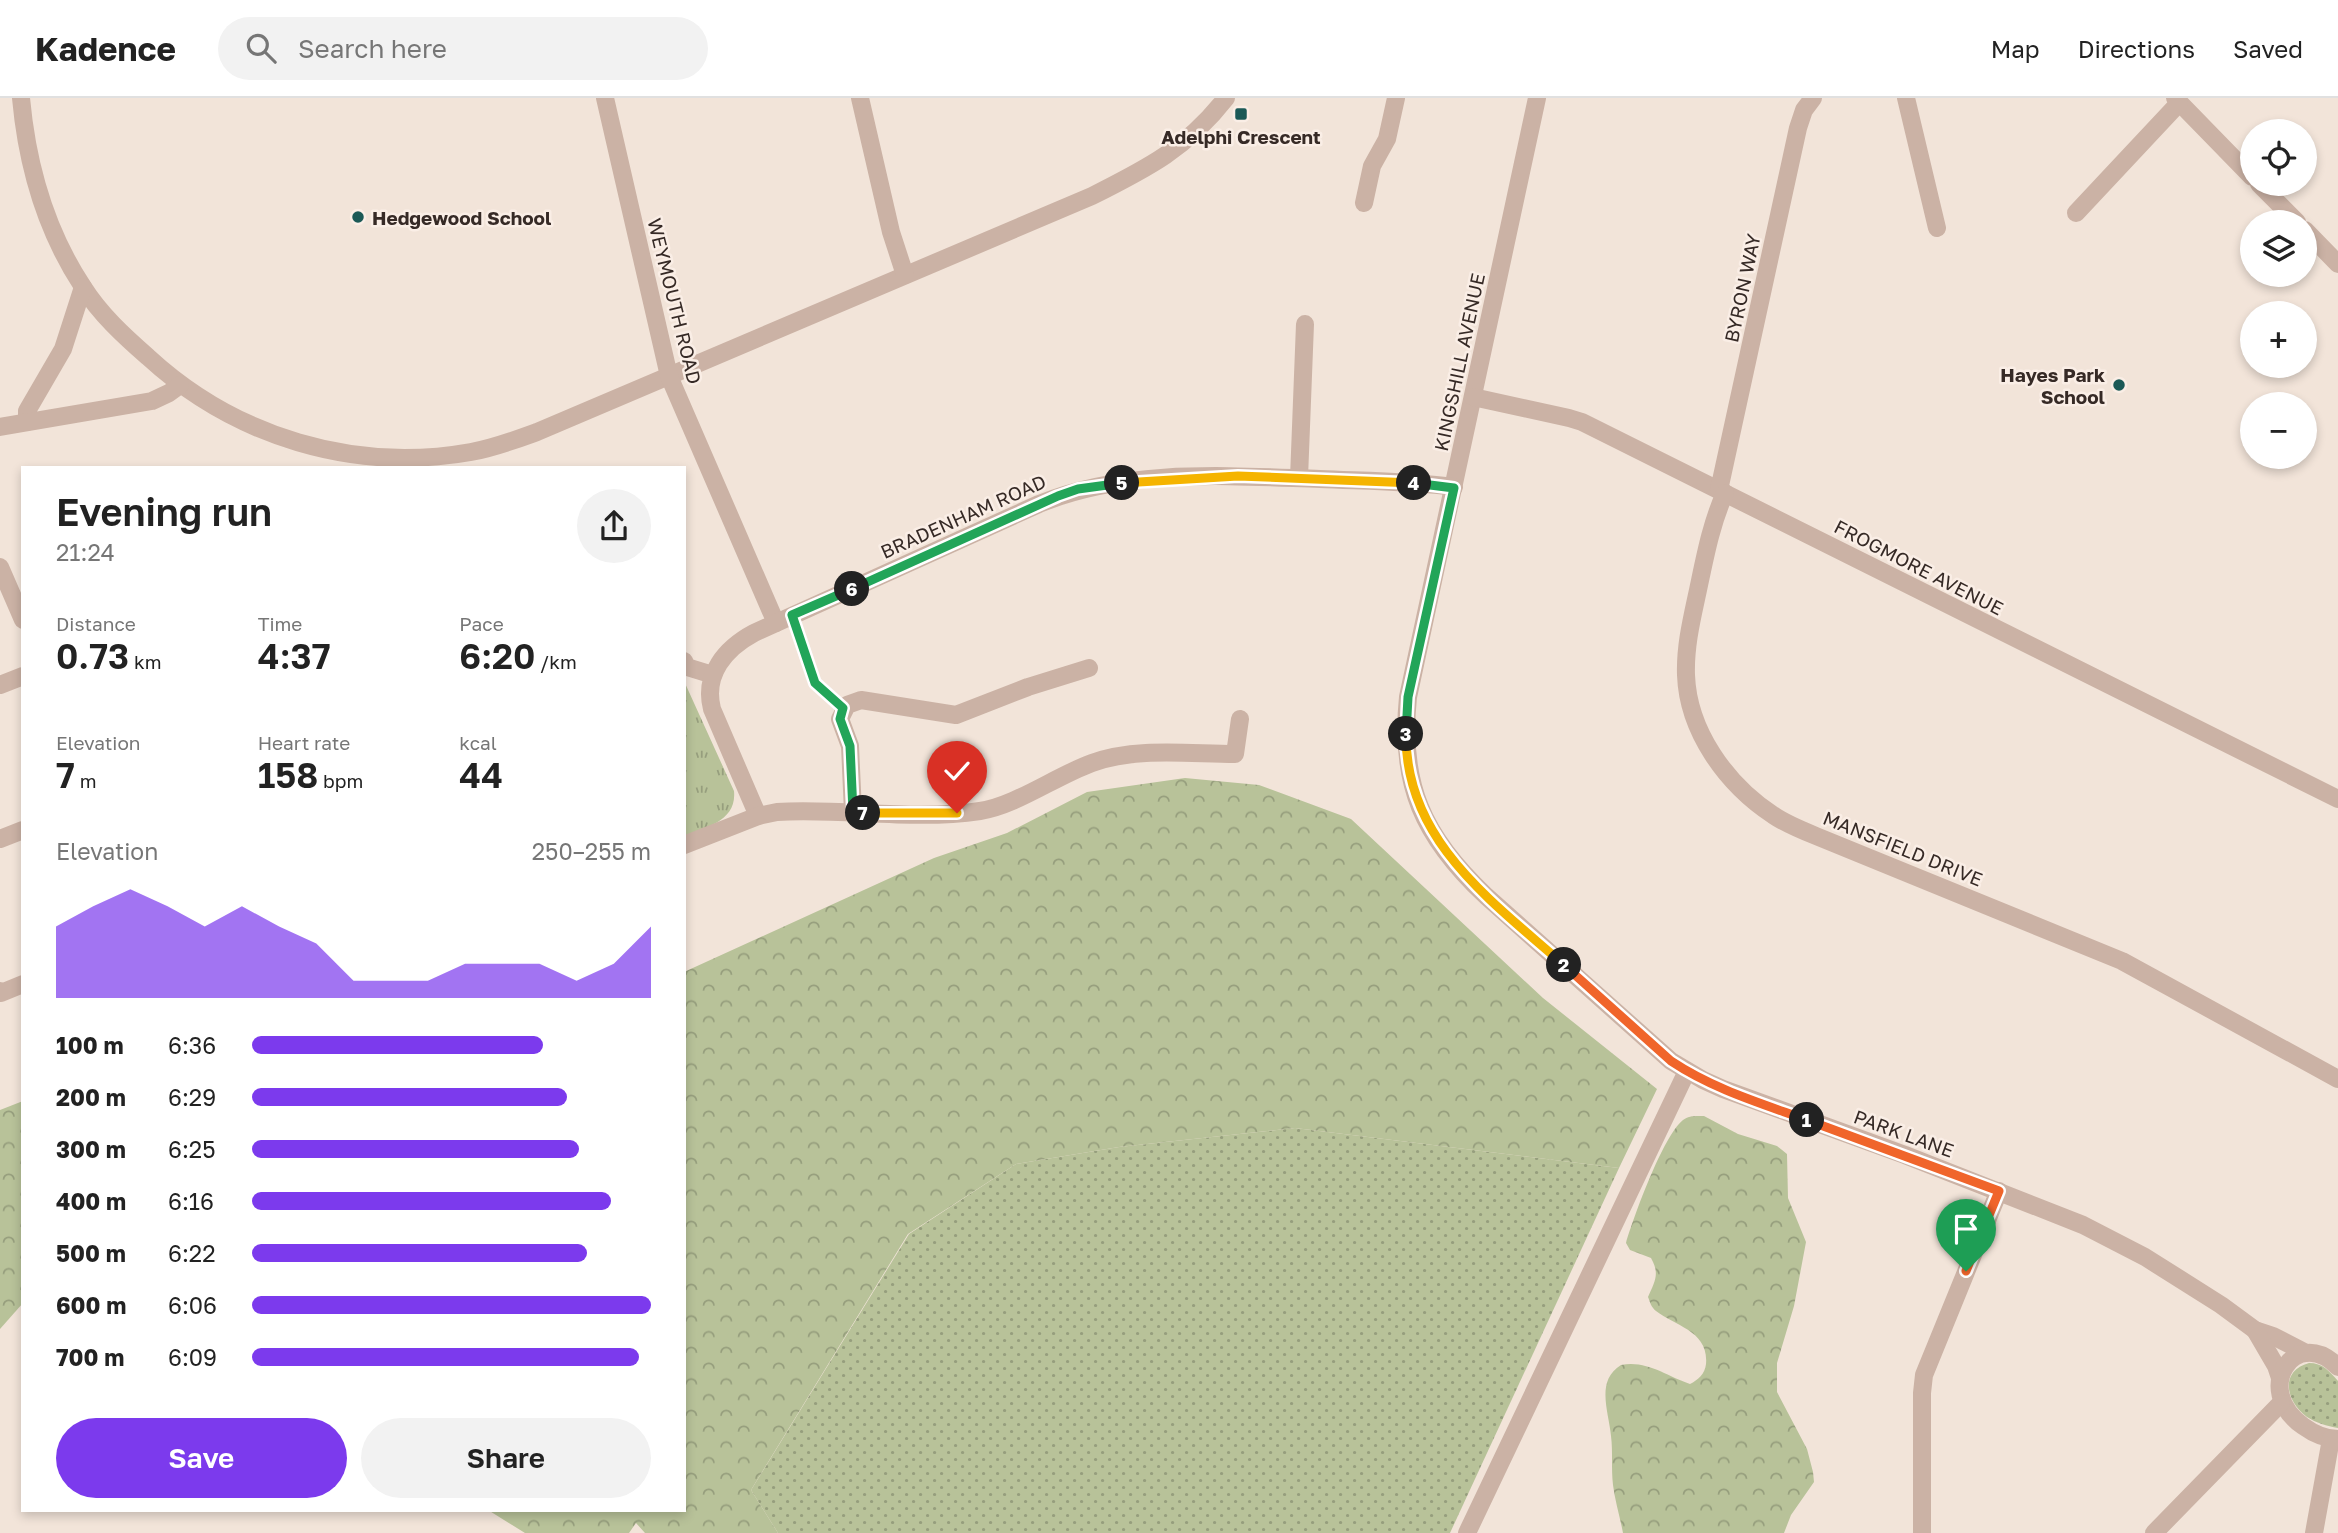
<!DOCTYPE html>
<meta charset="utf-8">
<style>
:root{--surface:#fff;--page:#f2f2f2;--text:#222;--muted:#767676;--line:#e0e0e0;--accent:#7c3aed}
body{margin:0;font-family:"Golos Text",sans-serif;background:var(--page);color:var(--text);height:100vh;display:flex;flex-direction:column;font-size:26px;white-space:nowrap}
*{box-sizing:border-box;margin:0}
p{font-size:23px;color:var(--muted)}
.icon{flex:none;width:38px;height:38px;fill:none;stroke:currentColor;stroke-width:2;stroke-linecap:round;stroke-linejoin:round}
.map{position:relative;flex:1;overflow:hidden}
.details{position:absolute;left:21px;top:368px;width:665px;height:1046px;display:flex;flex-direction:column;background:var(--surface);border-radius:0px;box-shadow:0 4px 10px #0003}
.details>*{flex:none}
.controls{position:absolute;left:2240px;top:21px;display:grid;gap:14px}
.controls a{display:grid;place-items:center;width:77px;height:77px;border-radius:50%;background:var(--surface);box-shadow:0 4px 10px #0003;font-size:35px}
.pin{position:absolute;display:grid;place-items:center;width:60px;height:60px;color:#fff;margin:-72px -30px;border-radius:50% 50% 50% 0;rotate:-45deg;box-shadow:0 0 7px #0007}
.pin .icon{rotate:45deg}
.km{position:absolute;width:35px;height:35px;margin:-18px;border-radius:50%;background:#222;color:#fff;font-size:19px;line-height:35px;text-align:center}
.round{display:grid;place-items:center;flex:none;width:74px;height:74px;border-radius:37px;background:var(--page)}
.summary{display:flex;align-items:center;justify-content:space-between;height:119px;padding:0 35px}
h1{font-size:38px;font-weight:600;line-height:52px}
.metrics{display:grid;grid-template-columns:repeat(3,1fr);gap:10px;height:119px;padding:7px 35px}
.metrics div{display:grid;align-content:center}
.metrics b{font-size:35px;font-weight:600}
.metrics small{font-size:19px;font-weight:400}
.metrics p{font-size:19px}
.chart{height:196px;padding:14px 35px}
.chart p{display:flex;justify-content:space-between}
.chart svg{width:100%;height:126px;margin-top:7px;fill:var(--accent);opacity:.7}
.button{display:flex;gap:14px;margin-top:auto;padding:14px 35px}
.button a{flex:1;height:80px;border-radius:42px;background:var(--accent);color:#fff;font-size:28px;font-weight:600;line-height:80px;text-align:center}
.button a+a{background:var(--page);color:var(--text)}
ul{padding:0 35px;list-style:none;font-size:23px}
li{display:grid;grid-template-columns:112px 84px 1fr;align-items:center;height:52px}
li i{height:18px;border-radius:9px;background:var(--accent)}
header{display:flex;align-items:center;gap:42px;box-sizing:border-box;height:98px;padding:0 35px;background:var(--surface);border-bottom:2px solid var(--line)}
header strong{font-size:33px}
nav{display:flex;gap:38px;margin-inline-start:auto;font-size:24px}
.search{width:490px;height:63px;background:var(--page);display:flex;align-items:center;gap:18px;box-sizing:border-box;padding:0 24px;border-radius:38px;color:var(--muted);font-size:26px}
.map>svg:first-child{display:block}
.grass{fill:url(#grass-dots)}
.forest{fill:url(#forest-crowns)}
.park{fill:url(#park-tufts)}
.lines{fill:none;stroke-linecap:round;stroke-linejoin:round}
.path{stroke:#b69c8f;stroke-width:3.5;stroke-dasharray:3.5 3.5;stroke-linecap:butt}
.minor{stroke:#cbb2a5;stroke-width:18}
.split-1-casing{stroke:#fff;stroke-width:14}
.split-2-casing{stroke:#fff;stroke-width:14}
.split-3-casing{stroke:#fff;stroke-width:14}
.split-4-casing{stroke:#fff;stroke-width:14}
.split-5-casing{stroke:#fff;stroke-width:14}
.split-6-casing{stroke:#fff;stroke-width:14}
.split-7-casing{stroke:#fff;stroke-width:14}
.split-8-casing{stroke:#fff;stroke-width:14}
.split-1{stroke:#f0652b;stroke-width:9}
.split-2{stroke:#f0652b;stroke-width:9}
.split-3{stroke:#f5b400;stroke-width:9}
.split-4{stroke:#22a559;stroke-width:9}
.split-5{stroke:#f5b400;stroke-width:9}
.split-6{stroke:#22a559;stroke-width:9}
.split-7{stroke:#22a559;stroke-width:9}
.split-8{stroke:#f5b400;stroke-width:9}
.poi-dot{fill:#1b5956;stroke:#faeee6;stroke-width:2.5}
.labels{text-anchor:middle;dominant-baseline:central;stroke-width:5;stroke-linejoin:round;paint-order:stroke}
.poi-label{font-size:19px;font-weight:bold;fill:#362a26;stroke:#faeee6}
.street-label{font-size:19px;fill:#362a26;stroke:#faeee6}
</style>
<header>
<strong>Kadence</strong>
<div class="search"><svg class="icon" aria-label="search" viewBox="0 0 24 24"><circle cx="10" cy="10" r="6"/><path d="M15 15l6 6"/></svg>Search here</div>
<nav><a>Map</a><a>Directions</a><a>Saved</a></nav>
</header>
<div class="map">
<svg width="2338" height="1435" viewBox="0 0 2338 1435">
<defs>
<pattern id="grass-dots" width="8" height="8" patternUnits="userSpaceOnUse" patternTransform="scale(1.75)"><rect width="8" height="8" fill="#b8c299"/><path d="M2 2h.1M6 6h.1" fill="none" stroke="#969e7d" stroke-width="1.8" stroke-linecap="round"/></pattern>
<pattern id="forest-crowns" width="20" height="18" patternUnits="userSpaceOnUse" patternTransform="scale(1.75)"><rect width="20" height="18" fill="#b8c299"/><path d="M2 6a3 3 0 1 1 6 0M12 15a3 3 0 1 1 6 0" fill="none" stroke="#969e7d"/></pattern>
<pattern id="park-tufts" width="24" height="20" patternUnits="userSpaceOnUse" patternTransform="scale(1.75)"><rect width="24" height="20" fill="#b8c299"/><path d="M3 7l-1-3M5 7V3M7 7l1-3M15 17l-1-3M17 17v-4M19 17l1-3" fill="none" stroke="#969e7d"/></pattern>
</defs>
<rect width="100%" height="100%" fill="#f2e4d9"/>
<g class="grass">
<path d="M1295 1030 1619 1070 1450 1435H778L751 1392 909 1136 1016 1066 1119 1049Z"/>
<path d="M2309 1265C2323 1265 2329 1273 2338 1283V1330C2327 1328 2316 1325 2307 1319 2286 1304 2279 1273 2309 1265Z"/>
</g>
<g class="forest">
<path d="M1185 680 1259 687 1351 721 1543 900 1657 991 1619 1070 1295 1030 1119 1049 1016 1066 908 1136 751 1392 778 1435H645L636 1425 629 1435H525L488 1412H684V874L934 760 1007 735 1087 694Z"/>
<path d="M23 1003V1205L0 1231V1012Z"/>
<path d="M1704 1018 1738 1036 1777 1048 1787 1056 1788 1100 1806 1144 1794 1208 1777 1265V1294L1807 1351 1813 1374 1814 1384 1791 1417 1784 1435H1623C1620 1419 1615 1403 1613 1387 1611 1370 1613 1354 1611 1338 1609 1314 1595 1283 1621 1267 1647 1262 1666 1278 1690 1286 1698 1282 1705 1276 1706 1266 1709 1233 1675 1228 1656 1213 1651 1209 1650 1204 1648 1199 1655 1183 1660 1176 1651 1160L1630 1152 1626 1145C1634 1118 1663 1038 1683 1022 1689 1017 1697 1018 1704 1018Z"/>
</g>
<path class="park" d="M684 583 734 693C737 723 706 729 684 739Z"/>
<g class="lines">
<path class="path" d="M797 534 815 585 831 600"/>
<g class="minor">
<path d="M21 0C27 66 46 133 83 189 100 216 124 238 148 259 235 339 354 375 471 354 494 350 515 342 537 334L1092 98C1148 70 1187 50 1226 0"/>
<path d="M605 0 669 278 776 525"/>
<path d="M860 0 891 134 905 177"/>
<path d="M1537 0 1408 599C1399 686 1423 739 1486 798L1671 963 1703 982 1723 991 1905 1057 2083 1127 2145 1159 2221 1207 2255 1232 2273 1238 2306 1255"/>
<path d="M1906 0 1937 130"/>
<path d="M2175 0 2252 79"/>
<path d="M2259 86 2297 124"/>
<path d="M1364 105 1372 68 1387 41 1396 0"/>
<path d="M2076 115 2179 5"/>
<path d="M2305 132 2338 166"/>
<path d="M1473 299 1569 320 1582 324 2338 701"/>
<path d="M27 324V313L63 251 83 189"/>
<path d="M0 329 152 303 169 295 180 287"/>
<path d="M1299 380 1305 226"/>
<path d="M1719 392 1798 30 1804 12 1813 0"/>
<path d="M1725 395C1711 426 1705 459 1698 492 1692 520 1685 548 1686 577 1688 633 1726 686 1773 717 1786 726 1801 732 1816 738L2122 863 2338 981"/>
<path d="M0 469 23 522"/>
<path d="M684 563 687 569 713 577"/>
<path d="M0 587 23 578"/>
<path d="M853 714 850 648 840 621 847 607 861 602 956 617 1028 589 1089 570"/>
<path d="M758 718 712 611C703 576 726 550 754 535L1039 406C1127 370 1228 378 1320 381 1365 383 1410 383 1454 389"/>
<path d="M0 741 23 732"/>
<path d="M684 747 758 718 777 714C844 710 913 723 980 713 1015 708 1056 678 1092 665 1136 649 1189 656 1235 656L1240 621"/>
<path d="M0 893 1 895 23 886"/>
<path d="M2255 1232 2276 1268 2280 1280"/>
<path d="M2338 1269C2296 1226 2251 1291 2303 1328 2314 1336 2325 1341 2338 1341"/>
<path d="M1467 1435 1687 973"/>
<path d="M1922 1435V1295L1924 1277 1999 1093"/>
<path d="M2154 1435 2281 1305"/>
<path d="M2314 1435 2331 1341"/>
</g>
</g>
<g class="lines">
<g class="split-1-casing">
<path id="split-1" d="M1807 1022 1999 1093 1966 1173"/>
</g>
<g class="split-2-casing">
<path id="split-2" d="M1564 867 1671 963C1713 991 1760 1005 1807 1022"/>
</g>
<g class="split-3-casing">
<path id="split-3" d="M1406 636C1405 743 1492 803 1564 867"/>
</g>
<g class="split-4-casing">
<path id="split-4" d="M1406 636 1408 599 1454 390 1414 385"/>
</g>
<g class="split-5-casing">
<path id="split-5" d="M1122 385 1238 378 1414 385"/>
</g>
<g class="split-6-casing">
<path id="split-6" d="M852 491 1058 398 1078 391 1122 385"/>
</g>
<g class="split-7-casing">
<path id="split-7" d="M852 491 792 517 815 585 843 610 840 621 850 648 853 714 863 715"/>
</g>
<g class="split-8-casing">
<path id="split-8" d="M863 715H957"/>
</g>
<use href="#split-1" class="split-1"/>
<use href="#split-2" class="split-2"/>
<use href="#split-3" class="split-3"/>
<use href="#split-4" class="split-4"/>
<use href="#split-5" class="split-5"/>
<use href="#split-6" class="split-6"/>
<use href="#split-7" class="split-7"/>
<use href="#split-8" class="split-8"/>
</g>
<g class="poi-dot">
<rect x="1234" y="9" width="14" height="14" rx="3.5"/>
<circle cx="358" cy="119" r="7"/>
<circle cx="2119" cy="287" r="7"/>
</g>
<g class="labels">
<g class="poi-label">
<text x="1241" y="38">Adelphi Crescent</text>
<text x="372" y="119" text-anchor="start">Hedgewood School</text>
<text x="2105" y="276" text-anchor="end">Hayes Park<tspan x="2105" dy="22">School</tspan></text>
</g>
<g class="street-label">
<text transform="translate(1742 190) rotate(-78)">BYRON WAY</text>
<text transform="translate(675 203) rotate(76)">WEYMOUTH ROAD</text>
<text transform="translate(1459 264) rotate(-78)">KINGSHILL AVENUE</text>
<text transform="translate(963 418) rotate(-24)">BRADENHAM ROAD</text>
<text transform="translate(1919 469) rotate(27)">FROGMORE AVENUE</text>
<text transform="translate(1903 750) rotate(22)">MANSFIELD DRIVE</text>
<text transform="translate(1904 1035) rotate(20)">PARK LANE</text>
</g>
</g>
</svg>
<div class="controls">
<a><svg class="icon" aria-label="locate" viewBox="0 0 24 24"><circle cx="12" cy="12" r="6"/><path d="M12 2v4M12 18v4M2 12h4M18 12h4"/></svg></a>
<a><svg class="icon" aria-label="layers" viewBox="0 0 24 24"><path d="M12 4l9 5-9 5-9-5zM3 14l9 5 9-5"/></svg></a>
<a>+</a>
<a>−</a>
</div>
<div class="pin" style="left:1966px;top:1173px;background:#1e9e55"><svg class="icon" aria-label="arrive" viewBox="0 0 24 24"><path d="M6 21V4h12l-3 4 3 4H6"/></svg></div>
<div class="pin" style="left:957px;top:715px;background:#d93025"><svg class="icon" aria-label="check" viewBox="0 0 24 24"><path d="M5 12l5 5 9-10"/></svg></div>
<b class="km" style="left:1807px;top:1022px">1</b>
<b class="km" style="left:1564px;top:867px">2</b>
<b class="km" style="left:1406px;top:636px">3</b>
<b class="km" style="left:1414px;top:385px">4</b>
<b class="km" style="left:1122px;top:385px">5</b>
<b class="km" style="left:852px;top:491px">6</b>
<b class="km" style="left:863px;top:715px">7</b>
<section class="details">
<div class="summary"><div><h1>Evening run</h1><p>21:24</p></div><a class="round"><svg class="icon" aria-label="share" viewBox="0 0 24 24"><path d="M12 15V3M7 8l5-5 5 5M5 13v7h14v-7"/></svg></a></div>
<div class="metrics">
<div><p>Distance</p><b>0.73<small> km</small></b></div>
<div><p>Time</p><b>4:37</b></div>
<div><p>Pace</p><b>6:20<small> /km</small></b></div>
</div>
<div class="metrics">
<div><p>Elevation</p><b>7<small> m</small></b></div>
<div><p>Heart rate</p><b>158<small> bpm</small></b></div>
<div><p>kcal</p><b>44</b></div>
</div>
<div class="chart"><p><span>Elevation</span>250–255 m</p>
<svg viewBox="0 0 160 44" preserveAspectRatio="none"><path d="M0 44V19L10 12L20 6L30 12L40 19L50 12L60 19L70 25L80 38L90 38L100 38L110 32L120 32L130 32L140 38L150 32L160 19V44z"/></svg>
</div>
<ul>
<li><b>100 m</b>6:36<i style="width:73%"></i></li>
<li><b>200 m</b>6:29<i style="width:79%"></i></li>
<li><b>300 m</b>6:25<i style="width:82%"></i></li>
<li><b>400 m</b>6:16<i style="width:90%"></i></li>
<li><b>500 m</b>6:22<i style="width:84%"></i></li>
<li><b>600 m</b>6:06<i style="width:100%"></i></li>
<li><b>700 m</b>6:09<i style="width:97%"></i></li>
</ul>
<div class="button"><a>Save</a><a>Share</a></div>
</section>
</div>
